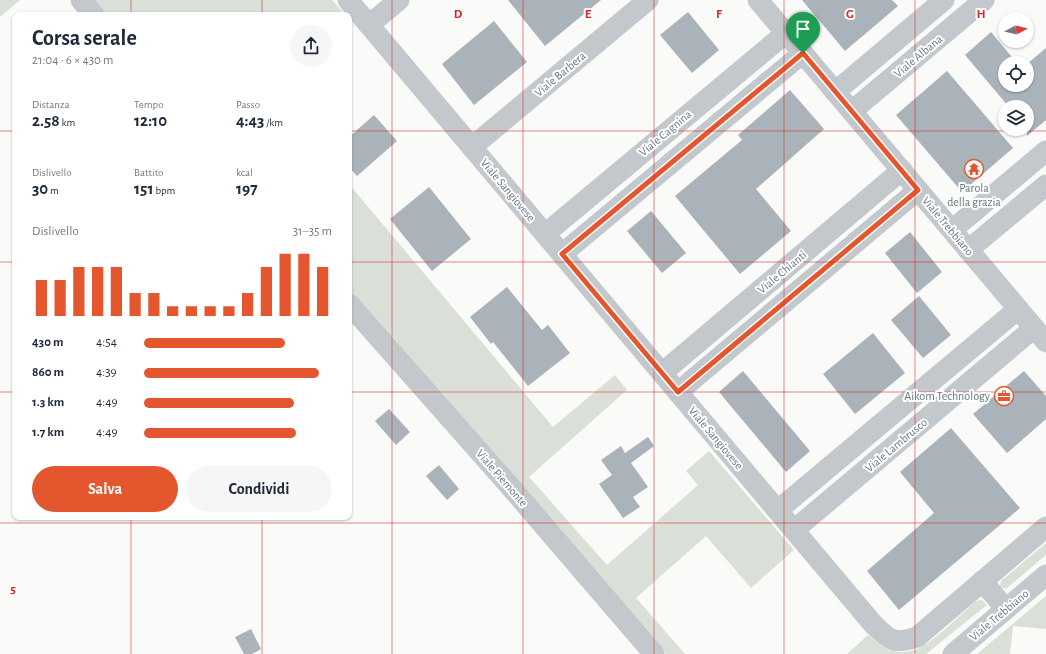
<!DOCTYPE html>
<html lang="it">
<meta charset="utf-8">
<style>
:root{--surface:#fff;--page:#f6f6f7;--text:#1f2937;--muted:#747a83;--accent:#e4572e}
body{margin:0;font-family:"Alegreya Sans",sans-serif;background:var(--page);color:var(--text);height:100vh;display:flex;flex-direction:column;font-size:15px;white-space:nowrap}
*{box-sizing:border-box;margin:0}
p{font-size:13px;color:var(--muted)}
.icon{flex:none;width:22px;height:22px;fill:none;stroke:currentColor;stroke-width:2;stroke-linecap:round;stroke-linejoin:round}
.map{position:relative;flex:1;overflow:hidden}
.side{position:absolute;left:12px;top:12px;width:340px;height:508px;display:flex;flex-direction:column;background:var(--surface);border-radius:8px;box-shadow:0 1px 3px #0004}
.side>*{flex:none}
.needle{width:26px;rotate:83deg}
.buttons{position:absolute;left:998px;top:12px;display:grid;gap:8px}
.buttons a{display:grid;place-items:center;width:36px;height:36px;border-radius:50%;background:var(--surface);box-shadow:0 1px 3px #0004;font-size:20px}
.pin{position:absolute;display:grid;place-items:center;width:34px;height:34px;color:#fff;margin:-41px -17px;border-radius:50% 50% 50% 0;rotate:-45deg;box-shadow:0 0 4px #0007}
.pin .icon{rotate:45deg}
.round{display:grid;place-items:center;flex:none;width:42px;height:42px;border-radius:21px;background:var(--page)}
.summary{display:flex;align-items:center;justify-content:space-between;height:68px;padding:0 20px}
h1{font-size:22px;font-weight:700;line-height:30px}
.figures{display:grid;grid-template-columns:repeat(3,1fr);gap:6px;height:68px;padding:4px 20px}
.figures div{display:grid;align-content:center}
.figures b{font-size:17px;font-weight:700}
.figures small{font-size:11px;font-weight:400}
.figures p{font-size:11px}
.chart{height:112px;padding:8px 20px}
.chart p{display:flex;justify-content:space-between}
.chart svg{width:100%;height:72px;margin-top:4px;stroke:var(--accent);stroke-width:6}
.button{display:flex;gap:8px;margin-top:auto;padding:8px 20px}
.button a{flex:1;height:46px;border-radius:24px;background:var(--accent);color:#fff;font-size:16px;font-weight:700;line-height:46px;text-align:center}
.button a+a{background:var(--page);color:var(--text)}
ul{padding:0 20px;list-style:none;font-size:13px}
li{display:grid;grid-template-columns:64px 48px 1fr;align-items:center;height:30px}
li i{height:10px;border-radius:5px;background:var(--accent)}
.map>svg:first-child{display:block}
.green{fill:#dadfd7}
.building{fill:#aab3b9}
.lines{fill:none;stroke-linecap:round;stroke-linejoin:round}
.minor{stroke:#c3c8cc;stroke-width:21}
.route-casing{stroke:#fff;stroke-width:8}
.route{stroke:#e4572e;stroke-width:5}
.grid{fill:none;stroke:#d62828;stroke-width:1;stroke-opacity:0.55}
.labels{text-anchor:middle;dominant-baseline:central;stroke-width:4;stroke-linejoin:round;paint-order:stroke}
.street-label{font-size:12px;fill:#657683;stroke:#fff}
.poi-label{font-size:12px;fill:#657683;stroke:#fff}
.grid-label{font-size:13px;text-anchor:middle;font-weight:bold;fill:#d62828;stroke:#fff;stroke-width:4;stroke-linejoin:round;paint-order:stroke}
</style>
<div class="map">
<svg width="1046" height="654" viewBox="0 0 1046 654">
<rect width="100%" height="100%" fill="#fafaf8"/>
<g class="green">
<path d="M0 0H20L0 17Z"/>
<path d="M92 0H332L342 11 337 15H106Z"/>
<path d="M349 184 553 427 615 375 627 390 529 477 607 565 698 485 686 471 709 451 794 550 751 588 706 536 636 598 685 654H666L349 292Z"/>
<path d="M1046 543V555L1006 589 1000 587 1001 581Z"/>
<path d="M1046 596V629L1013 626 1010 654H977Z"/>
<path d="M982 600 987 605 926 654H847L868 635C876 641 884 650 894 651 902 653 912 652 919 648 937 639 960 615 976 601Z"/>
</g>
<g class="building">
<path d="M508 0H601L545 46Z"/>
<path d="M802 0H892L898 6 845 51Z"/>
<path d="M688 12 719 50 692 73 660 35Z"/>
<path d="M494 21 527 62 474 105 442 64Z"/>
<path d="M991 32 1017 63H1005V85H1027V64L1046 48V120L1027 136V107H1009L965 55Z"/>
<path d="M947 71 1013 148 962 192 896 115Z"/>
<path d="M790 90 824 129 756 189 791 231 740 274 675 196 742 140 738 135Z"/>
<path d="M374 115 397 141 357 176 349 167V137Z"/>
<path d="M429 187 471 239 432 271 390 219Z"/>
<path d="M651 211 686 253 662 273 627 231Z"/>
<path d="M910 232 942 272 917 293 885 253Z"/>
<path d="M507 287 542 330 548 325 570 353 528 386 493 342 491 344 470 317Z"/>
<path d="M919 296 951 335 923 358 891 320Z"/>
<path d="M873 333 905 373 855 414 823 374Z"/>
<path d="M743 371 810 451 786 472 719 392Z"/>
<path d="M1024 371 1046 396V419L1007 453 973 414Z"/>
<path d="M389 409 410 432 396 445 375 421Z"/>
<path d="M951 428 1020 508 899 610 867 571 934 513 900 472Z"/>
<path d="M648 437 654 446 631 463 648 487 633 497 640 507 623 518 599 484 612 475 601 460 621 446 625 453Z"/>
<path d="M439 465 459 489 447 500 426 476Z"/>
<path d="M251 629 261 649 252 654H244L235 637Z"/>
</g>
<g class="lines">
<g class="minor">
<path d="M81 0 94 15"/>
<path d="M348 0 873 624C890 640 893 645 917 637L1046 527"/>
<path d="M758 0 1046 342"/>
<path d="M369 25 399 0"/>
<path d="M835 92 944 0"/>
<path d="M852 111 984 0"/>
<path d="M472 147 648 0"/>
<path d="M952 230 1046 151"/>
<path d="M545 234 786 33"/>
<path d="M968 250 1046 185"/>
<path d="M562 254 803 53"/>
<path d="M349 304 508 484 654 654"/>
<path d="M662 373 902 170"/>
<path d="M678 392 918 190"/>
<path d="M778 510 1018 309"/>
<path d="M794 530 1034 328"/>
<path d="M982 581 1006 609"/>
<path d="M953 654 1046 575"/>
</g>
</g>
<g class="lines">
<g class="route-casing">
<path id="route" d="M803 53 918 190 678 392 562 254Z"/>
</g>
<use href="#route" class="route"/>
</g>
<path class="grid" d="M131 0V15M262 0V15M392 0V654M523 0V654M654 0V654M784 0V654M915 0V654M0 131H15M349 131H1046M0 262H15M349 262H1046M0 392H15M349 392H1046M131 517V654M262 517V654M0 523H1046"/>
<defs>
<g id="temple-ring" transform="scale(1)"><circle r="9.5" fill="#fff" stroke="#e4572e" stroke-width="1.5"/><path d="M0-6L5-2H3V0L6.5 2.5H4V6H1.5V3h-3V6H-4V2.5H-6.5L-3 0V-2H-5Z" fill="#e4572e"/></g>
<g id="office-ring" transform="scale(1)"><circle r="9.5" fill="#fff" stroke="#e4572e" stroke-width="1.5"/><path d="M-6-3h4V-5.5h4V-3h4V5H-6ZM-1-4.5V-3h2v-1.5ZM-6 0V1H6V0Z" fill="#e4572e"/></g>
</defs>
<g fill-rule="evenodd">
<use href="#temple-ring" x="974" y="169"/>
<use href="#office-ring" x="1004" y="396"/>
</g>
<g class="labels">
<g class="street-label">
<text transform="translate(918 56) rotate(-40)">Viale Albana</text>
<text transform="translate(560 74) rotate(-40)">Viale Barbera</text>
<text transform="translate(665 133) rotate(-40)">Viale Cagnina</text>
<text transform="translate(508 190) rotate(50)">Viale Sangiovese</text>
<text transform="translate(948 226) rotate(50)">Viale Trebbiano</text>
<text transform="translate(782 272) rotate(-40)">Viale Chianti</text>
<text transform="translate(716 438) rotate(50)">Viale Sangiovese</text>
<text transform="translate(896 445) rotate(-40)">Viale Lambrusco</text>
<text transform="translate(502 478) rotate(49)">Viale Piemonte</text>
<text transform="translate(999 615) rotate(-40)">Viale Trebbiano</text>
</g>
<g class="poi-label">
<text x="974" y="188">Parola<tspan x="974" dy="14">della grazia</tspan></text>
<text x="990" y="396" text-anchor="end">Aikom Technology</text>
</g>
</g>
<g class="grid-label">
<text x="458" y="18">D</text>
<text x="588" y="18">E</text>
<text x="719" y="18">F</text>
<text x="850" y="18">G</text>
<text x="981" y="18">H</text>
<text x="13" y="593">5</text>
</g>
</svg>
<div class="buttons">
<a><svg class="needle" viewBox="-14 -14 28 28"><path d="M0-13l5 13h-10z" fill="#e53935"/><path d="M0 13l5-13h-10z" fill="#747a83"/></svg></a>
<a><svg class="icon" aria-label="locate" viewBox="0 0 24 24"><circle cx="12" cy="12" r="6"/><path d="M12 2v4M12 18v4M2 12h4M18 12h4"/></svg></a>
<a><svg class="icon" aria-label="layers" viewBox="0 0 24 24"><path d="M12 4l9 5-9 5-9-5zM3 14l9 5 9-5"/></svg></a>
</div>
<div class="pin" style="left:803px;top:53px;background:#1e9e55"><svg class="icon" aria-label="arrive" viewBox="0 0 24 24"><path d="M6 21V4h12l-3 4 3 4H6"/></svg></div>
<section class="side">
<div class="summary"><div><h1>Corsa serale</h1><p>21:04 · 6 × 430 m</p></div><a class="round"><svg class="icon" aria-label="share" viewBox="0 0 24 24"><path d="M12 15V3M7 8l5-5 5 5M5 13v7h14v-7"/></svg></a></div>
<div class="figures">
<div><p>Distanza</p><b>2.58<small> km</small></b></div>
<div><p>Tempo</p><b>12:10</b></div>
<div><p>Passo</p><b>4:43<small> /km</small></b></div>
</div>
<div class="figures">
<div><p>Dislivello</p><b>30<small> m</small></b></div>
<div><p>Battito</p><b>151<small> bpm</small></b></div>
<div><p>kcal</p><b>197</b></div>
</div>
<div class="chart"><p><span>Dislivello</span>31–35 m</p>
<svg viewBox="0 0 160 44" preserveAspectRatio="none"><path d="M5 44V22M15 44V22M25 44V14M35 44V14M45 44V14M55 44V30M65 44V30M75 44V38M85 44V38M95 44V38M105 44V38M115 44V30M125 44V14M135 44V6M145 44V6M155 44V14"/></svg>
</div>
<ul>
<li><b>430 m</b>4:54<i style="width:75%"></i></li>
<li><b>860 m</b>4:39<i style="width:93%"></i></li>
<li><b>1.3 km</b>4:49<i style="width:80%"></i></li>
<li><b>1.7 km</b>4:49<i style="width:81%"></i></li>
</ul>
<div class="button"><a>Salva</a><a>Condividi</a></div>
</section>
</div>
